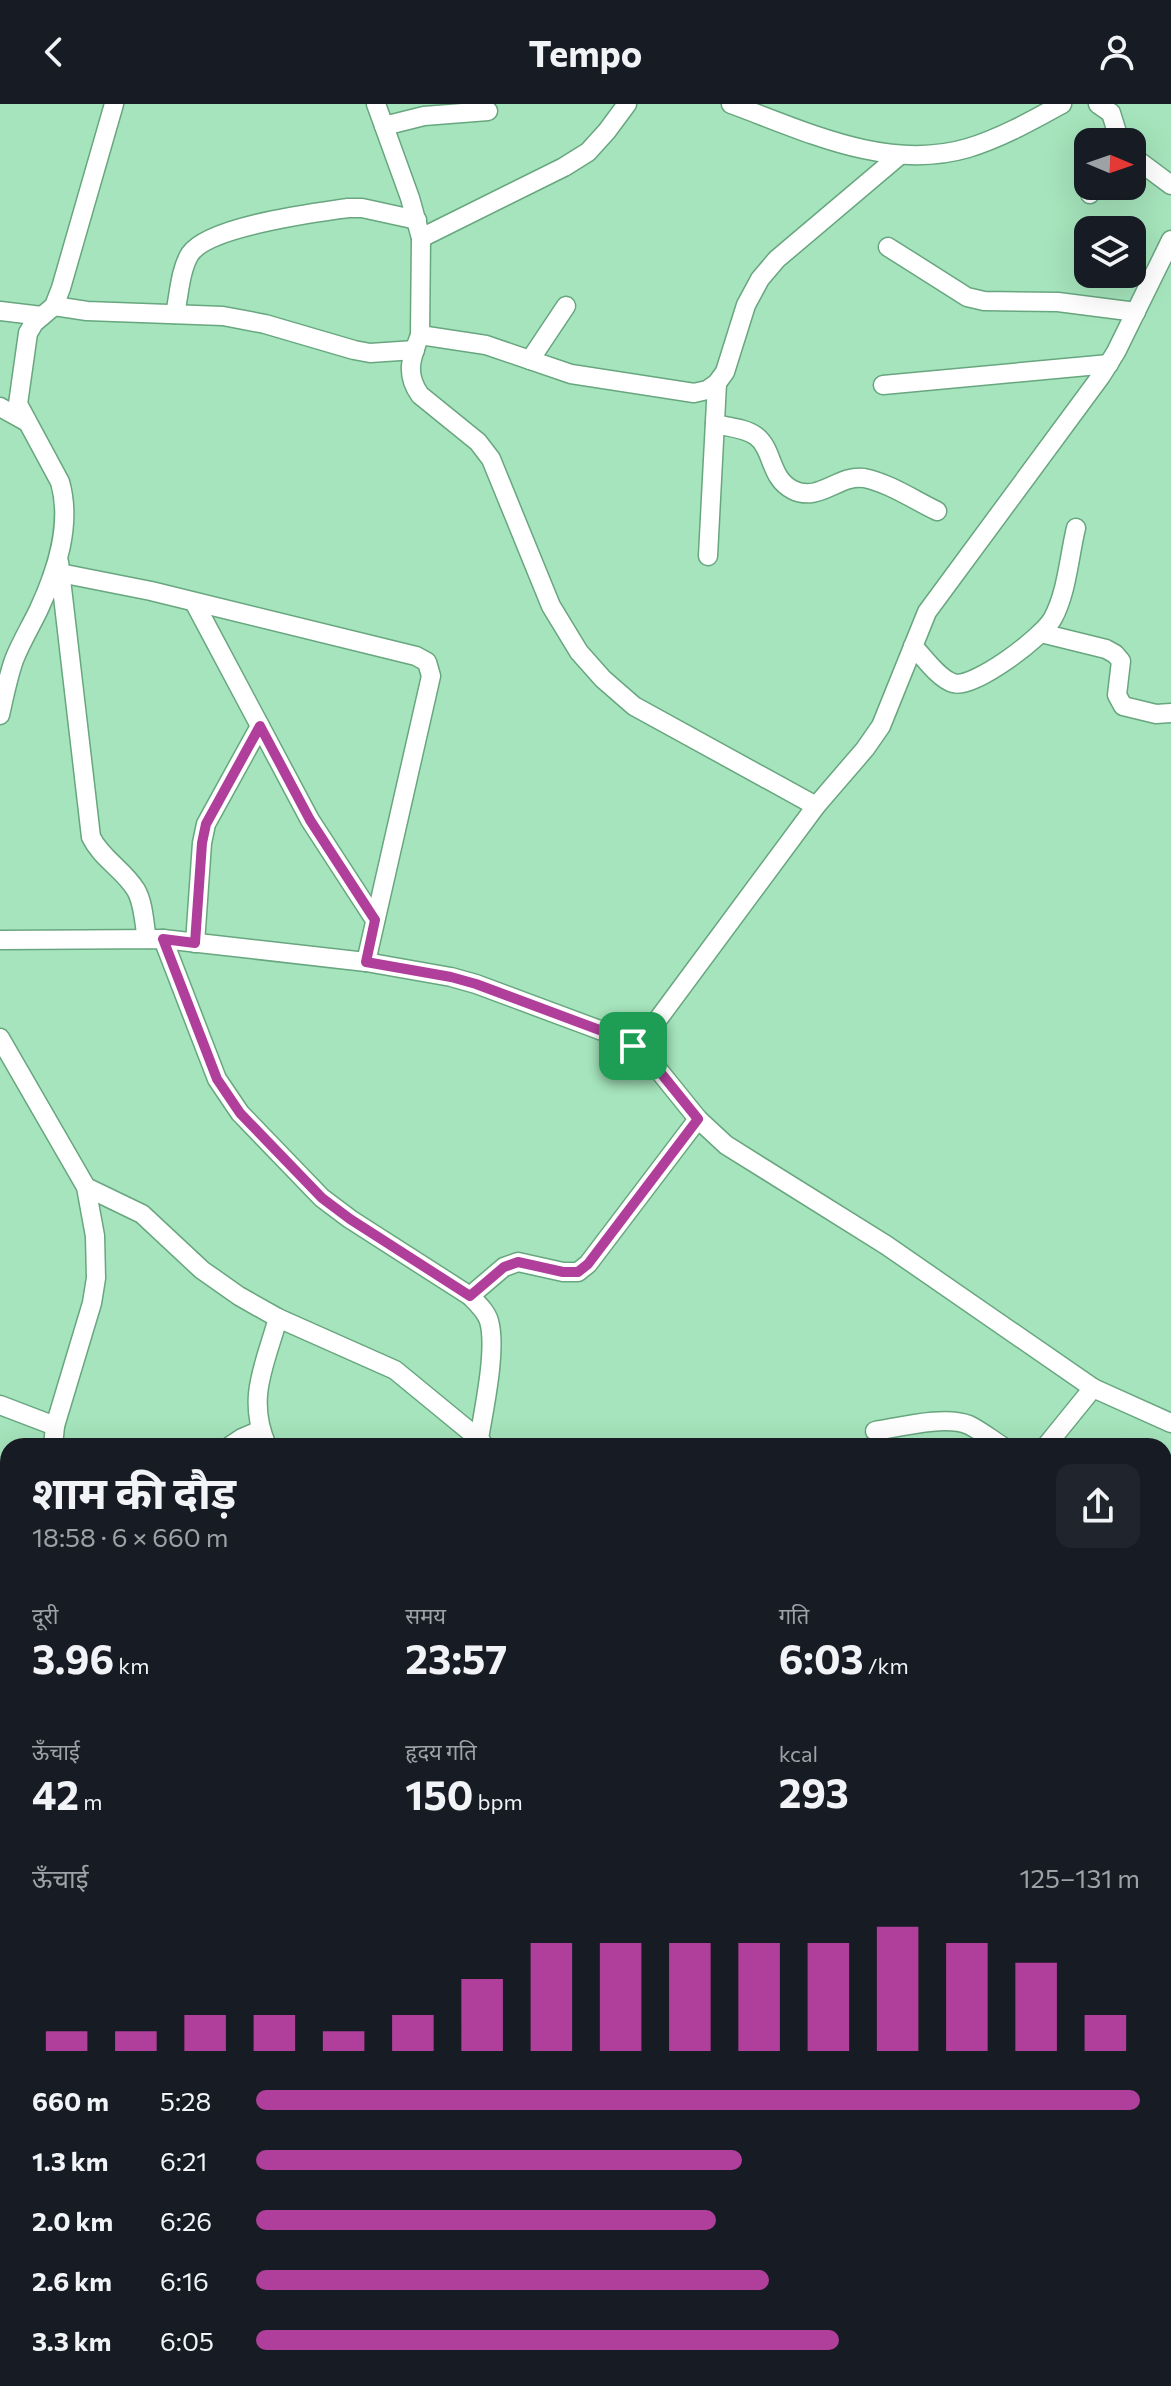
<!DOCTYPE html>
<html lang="hi">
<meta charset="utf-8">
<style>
:root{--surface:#171b24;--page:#20242c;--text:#f1f3f6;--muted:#9ea1a6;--accent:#b03f9b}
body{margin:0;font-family:Commissioner,"Noto Sans Devanagari",sans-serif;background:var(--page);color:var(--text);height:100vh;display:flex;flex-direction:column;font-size:30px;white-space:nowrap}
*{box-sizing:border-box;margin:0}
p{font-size:26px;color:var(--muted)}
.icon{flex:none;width:44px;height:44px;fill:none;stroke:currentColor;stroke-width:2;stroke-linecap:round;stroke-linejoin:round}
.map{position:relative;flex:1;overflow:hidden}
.side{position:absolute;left:0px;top:1334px;width:1172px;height:948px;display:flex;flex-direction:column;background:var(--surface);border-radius:24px 24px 0 0;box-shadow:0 8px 32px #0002}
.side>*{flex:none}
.needle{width:52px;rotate:92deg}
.buttons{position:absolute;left:1074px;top:24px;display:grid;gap:16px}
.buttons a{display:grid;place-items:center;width:72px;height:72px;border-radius:16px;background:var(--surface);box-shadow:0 8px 32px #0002;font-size:40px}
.pin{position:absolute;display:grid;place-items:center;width:68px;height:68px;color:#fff;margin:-34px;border-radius:16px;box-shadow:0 4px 12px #0006}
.round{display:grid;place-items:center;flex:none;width:84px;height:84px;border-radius:16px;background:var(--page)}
.head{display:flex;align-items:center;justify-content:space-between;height:136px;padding:0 32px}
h1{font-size:44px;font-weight:700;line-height:60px}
.figures{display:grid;grid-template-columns:repeat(3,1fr);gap:12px;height:136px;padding:8px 32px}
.figures div{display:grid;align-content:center}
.figures b{font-size:40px;font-weight:700}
.figures small{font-size:22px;font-weight:400}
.figures p{font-size:22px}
.chart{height:224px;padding:16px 32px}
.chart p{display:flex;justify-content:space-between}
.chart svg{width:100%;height:144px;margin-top:8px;stroke:var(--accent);stroke-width:6}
ul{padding:0 32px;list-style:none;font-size:26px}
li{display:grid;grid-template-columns:128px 96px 1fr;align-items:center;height:60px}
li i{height:20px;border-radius:10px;background:var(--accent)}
header{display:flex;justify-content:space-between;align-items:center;height:104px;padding:0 32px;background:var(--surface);font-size:36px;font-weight:700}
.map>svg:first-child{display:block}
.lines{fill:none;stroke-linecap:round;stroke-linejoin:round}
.street-casing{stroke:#68a67f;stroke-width:21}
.street{stroke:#fff;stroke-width:18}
.route-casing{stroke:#fff;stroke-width:16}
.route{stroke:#b03f9b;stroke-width:10}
</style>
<header><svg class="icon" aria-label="back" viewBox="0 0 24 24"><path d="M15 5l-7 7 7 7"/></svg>Tempo<svg class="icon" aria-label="person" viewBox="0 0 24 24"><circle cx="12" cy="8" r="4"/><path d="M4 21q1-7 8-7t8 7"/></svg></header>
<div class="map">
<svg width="1171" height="2282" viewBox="0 0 1171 2282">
<rect width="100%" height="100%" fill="#a5e4bc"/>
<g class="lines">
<g class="street-casing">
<g id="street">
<path d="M376 0 410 94 421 134 420 231C411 254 405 270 420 291L478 338 491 355 551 502 579 548 603 575 634 602 816 702"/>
<path d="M731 0C805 27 887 68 968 44 1001 34 1033 16 1062 0"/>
<path d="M1098 0 1111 9 1120 38"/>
<path d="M384 22 424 12 488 7"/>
<path d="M1132 52 1171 81"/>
<path d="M1090 90 1095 82"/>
<path d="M421 134 564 63 588 48 607 27 627 0"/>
<path d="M888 143 967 193 984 197 1058 198 1136 208"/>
<path d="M54 202 87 207 223 212 265 220 354 246 370 249 415 246"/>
<path d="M0 207 42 212"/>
<path d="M175 210C179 192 180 166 190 150 209 122 314 109 348 104H362L417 116"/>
<path d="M420 231 486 241 571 270 694 289 707 286 717 279 725 268 746 201 760 175 777 155 900 51"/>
<path d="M530 256 566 202"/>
<path d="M883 281 1109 260"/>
<path d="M0 303 27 318"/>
<path d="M715 320C728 323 745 324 756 332 774 346 769 374 793 386 819 399 839 370 864 374 889 379 914 396 937 407"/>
<path d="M708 452 717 279"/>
<path d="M59 458 91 733C101 754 124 766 136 786 144 800 144 820 147 835"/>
<path d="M60 469 151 487 416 552 427 558 431 572 366 858"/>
<path d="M194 498 310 716 375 816"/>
<path d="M1041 529 1106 545 1115 550 1121 557 1117 591 1123 602 1156 610 1171 609"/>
<path d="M913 542C924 553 938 574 953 579 973 586 1044 532 1053 514 1067 488 1069 453 1076 424"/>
<path d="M0 611C4 593 8 573 14 556 21 538 31 522 39 505 57 466 72 420 60 378L18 300 28 229 34 219 54 202 61 184 114 0"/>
<path d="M163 835 217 975 240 1009 322 1094 350 1115 470 1192C477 1199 486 1207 489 1217 497 1245 484 1304 479 1335"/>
<path d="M0 836 163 835 366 858 451 873 476 880 605 928 633 942 652 958 698 1015 726 1041 886 1141 1093 1284 1171 1319"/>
<path d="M195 839 202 739 206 720 260 622"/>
<path d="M0 934 86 1083 95 1132 96 1174 92 1199 55 1322 53 1342"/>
<path d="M633 942 656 918 816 702 865 645 881 622 927 508 1101 272 1116 248 1171 136"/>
<path d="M86 1083 142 1110 202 1166 239 1192 278 1214 395 1266 479 1335 485 1342"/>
<path d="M470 1192 504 1163 518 1158 563 1168H578L588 1160 698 1015"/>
<path d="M0 1301 55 1322"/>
<path d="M875 1327C900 1323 946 1311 969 1321 981 1327 991 1335 1002 1342"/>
<path d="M230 1342 242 1334 261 1326"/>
<path d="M267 1342C246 1294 265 1261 278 1214"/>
<path d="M1046 1342 1093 1284"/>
<path d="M0 1393H8"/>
<path d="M1164 1507 1171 1509"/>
<path d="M0 1625 8 1604"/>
<path d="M0 1777H8"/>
<path d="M1164 1872 1171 1876"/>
<path d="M0 1879H8"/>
<path d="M0 1971 8 1972"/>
<path d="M0 2065 8 2067"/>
<path d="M0 2188 8 2158"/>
<path d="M0 2227 8 2229"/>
<path d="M166 2274 191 2282"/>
<path d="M368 2274 400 2282"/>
<path d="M1085 2274 1086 2282"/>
<path d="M71 2282 72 2274"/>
<path d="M531 2282 542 2280"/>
<path d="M888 2282V2274"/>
</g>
</g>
<use href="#street" class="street"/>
</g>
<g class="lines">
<g class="route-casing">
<path id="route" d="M260 622 310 716 375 816 366 858 451 873 476 880 605 928 633 942 652 958 698 1015 588 1160 578 1168H563L518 1158 504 1163 470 1192 350 1115 322 1094 240 1009 217 975 163 835 195 839 202 739 206 720Z"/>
</g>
<use href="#route" class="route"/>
</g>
</svg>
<div class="buttons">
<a><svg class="needle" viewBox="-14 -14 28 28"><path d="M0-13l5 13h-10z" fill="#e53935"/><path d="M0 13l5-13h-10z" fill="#9ea1a6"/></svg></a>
<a><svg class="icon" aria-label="layers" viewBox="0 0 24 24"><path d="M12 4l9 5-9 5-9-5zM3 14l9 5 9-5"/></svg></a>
</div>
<div class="pin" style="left:633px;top:942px;background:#1e9e55"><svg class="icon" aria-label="arrive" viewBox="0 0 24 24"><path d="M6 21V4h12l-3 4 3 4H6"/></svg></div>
<section class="side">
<div class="head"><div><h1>शाम की दौड़</h1><p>18:58 · 6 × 660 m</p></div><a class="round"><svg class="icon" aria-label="share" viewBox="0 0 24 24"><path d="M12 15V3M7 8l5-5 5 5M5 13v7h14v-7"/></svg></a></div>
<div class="figures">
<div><p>दूरी</p><b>3.96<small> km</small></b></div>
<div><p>समय</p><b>23:57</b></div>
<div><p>गति</p><b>6:03<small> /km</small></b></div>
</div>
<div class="figures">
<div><p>ऊँचाई</p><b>42<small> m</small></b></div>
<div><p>हृदय गति</p><b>150<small> bpm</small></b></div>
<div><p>kcal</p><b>293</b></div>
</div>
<div class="chart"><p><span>ऊँचाई</span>125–131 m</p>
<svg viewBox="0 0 160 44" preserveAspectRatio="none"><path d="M5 44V38M15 44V38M25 44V33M35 44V33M45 44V38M55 44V33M65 44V22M75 44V11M85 44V11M95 44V11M105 44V11M115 44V11M125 44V6M135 44V11M145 44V17M155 44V33"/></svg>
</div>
<ul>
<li><b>660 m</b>5:28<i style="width:100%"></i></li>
<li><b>1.3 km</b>6:21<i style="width:55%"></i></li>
<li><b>2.0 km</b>6:26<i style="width:52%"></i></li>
<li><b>2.6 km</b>6:16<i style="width:58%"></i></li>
<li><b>3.3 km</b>6:05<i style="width:66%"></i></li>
</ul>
</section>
</div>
